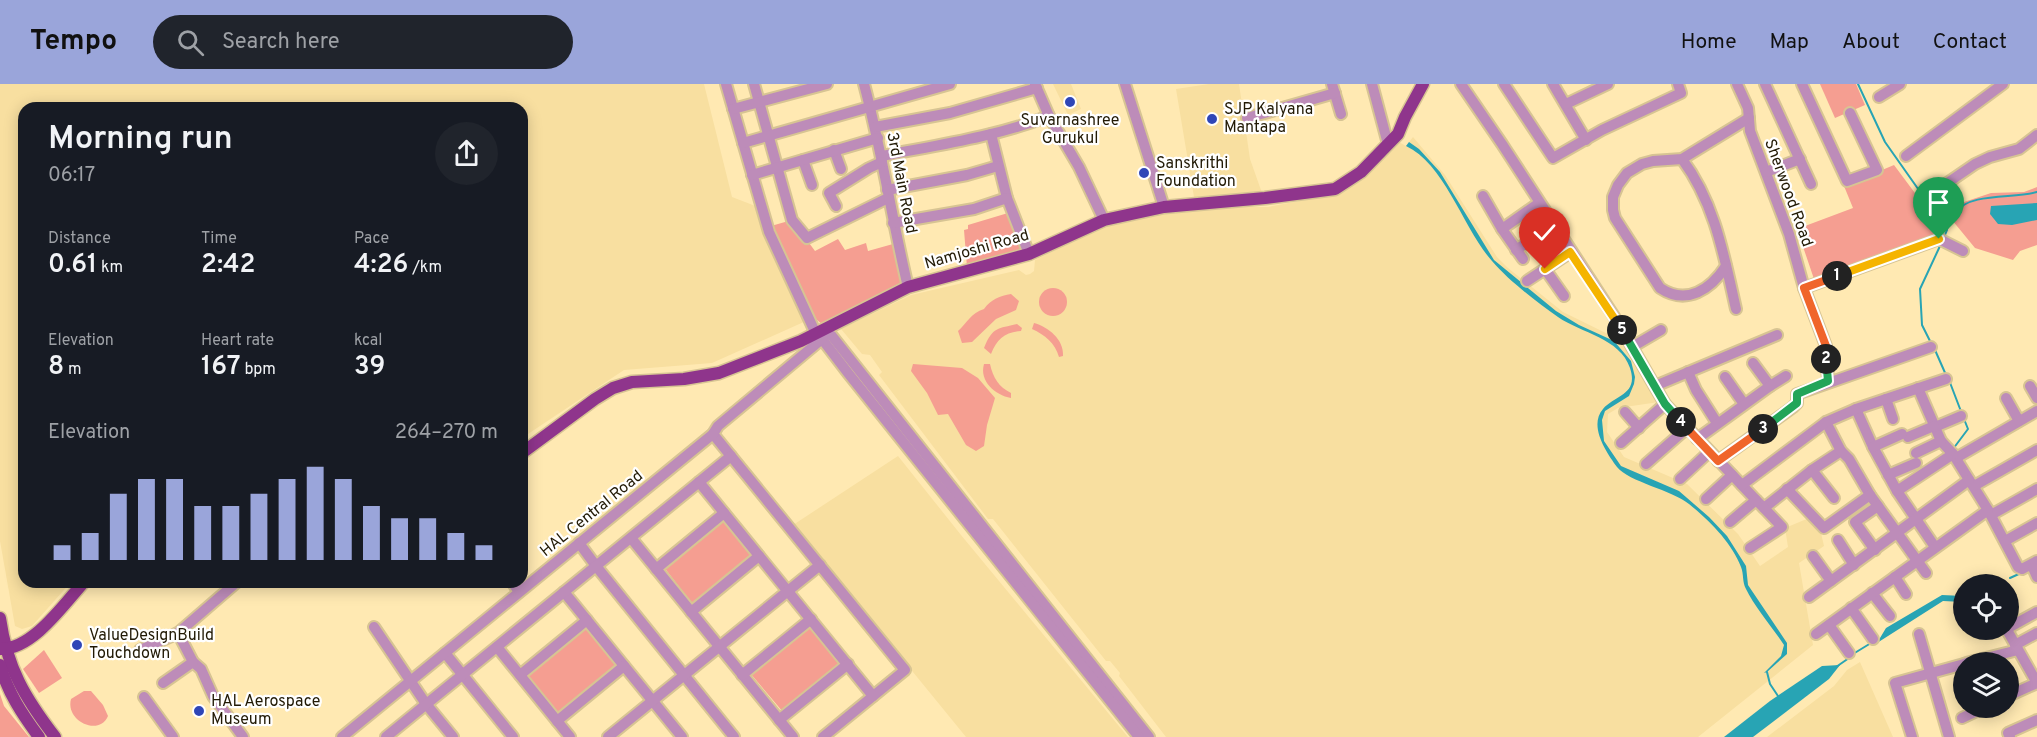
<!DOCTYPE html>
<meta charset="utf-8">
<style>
:root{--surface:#171b24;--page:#20242c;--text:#f1f3f6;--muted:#9ea1a6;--accent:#9aa5da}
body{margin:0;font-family:Overpass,sans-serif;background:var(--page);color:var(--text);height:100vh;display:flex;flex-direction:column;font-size:22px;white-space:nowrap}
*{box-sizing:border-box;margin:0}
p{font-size:20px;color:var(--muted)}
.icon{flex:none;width:33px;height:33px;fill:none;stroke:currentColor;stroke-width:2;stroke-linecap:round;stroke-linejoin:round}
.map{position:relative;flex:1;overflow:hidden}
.side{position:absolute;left:18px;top:18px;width:510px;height:486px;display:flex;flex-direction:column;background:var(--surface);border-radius:18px;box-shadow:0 3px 15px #0003}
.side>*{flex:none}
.fabs{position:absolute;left:1953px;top:490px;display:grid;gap:12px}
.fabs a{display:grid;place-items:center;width:66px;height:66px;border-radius:50%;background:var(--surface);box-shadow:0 3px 15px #0003;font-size:30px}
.pin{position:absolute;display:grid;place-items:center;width:51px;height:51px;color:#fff;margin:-62px -26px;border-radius:50% 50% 50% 0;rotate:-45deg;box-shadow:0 0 6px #0007}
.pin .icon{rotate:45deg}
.km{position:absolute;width:30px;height:30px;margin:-15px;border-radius:50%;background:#222;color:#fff;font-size:16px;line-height:30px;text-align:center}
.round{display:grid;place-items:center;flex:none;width:63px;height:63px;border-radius:32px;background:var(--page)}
.summary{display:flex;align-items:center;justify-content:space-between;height:102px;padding:0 30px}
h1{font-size:33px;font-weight:600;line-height:45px}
.metrics{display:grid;grid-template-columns:repeat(3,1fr);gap:9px;height:102px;padding:6px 30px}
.metrics div{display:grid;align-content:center}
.metrics b{font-size:26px;font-weight:600}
.metrics small{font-size:16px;font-weight:400}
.metrics p{font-size:16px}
.chart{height:168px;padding:12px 30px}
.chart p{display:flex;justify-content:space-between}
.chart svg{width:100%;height:108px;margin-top:6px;stroke:var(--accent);stroke-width:6}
header{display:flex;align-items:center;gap:36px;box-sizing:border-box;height:84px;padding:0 30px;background:var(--accent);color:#111}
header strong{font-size:28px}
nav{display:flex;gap:33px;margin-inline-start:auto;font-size:21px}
.search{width:420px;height:54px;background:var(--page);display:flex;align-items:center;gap:15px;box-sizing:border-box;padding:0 21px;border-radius:33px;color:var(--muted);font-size:22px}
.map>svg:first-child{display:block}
.built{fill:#f8dfa0}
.green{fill:#f59e91}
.water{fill:#28a4b4}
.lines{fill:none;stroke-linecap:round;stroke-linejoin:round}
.stream{stroke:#28a4b4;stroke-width:2}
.minor-casing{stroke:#d7c493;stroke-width:14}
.major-casing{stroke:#d7c493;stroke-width:15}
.minor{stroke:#bd8cb9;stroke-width:10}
.major{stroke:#8f358c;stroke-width:12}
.split-1-casing{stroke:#fff;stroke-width:12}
.split-2-casing{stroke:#fff;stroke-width:12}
.split-3-casing{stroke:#fff;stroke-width:12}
.split-4-casing{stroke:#fff;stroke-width:12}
.split-5-casing{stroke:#fff;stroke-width:12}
.split-6-casing{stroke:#fff;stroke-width:12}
.split-1{stroke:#f5b400;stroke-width:8}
.split-2{stroke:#f0652b;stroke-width:8}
.split-3{stroke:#22a559;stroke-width:8}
.split-4{stroke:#f0652b;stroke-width:8}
.split-5{stroke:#22a559;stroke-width:8}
.split-6{stroke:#f5b400;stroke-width:8}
.poi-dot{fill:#2f46b7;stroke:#fff;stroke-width:2}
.labels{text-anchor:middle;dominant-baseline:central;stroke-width:4.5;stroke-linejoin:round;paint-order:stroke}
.poi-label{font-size:16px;fill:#221a05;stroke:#fff;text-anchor:start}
.street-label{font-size:16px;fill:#221a05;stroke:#fff}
</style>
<header>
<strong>Tempo</strong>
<div class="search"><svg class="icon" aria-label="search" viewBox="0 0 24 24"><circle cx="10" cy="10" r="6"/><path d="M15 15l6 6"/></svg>Search here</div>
<nav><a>Home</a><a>Map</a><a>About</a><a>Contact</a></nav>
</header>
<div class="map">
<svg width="2037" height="653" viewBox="0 0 2037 653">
<rect width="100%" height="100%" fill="#ffe9b2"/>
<g class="built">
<path d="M0 0H704L732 113 758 123 806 237 712 279 624 286 522 354V24H24V498H71L32 542 22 545 15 542 0 457Z"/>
<path d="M1053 0H1071L1081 25 1068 31Z"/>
<path d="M1209 0H1239L1250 75 1262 109 1194 113 1176 5Z"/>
<path d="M1413 53 1445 91 1497 173 1508 184 1563 228 1616 254 1630 268 1659 318 1618 324 1608 330 1607 348 1624 373 1687 400 1738 450 1760 482 1788 463 1785 444 1809 434 1816 439 1821 449 1824 462 1799 479 1813 561 1698 653H1166L1119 592 1120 589 1110 577H1106L993 435H988L879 291 882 288 870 271 862 270 841 245 911 211 1019 186 1026 191 1030 190 1034 187 1035 176 1110 139 1161 128 1220 123H1268L1337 110 1366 93 1399 58 1406 62Z"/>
<path d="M898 372 961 451 1128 653H966L793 441Z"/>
<path d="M1860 578 1893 653H1767L1834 602 1847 586Z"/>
</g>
<g class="green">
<path d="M1820 0H1856L1865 21 1835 34Z"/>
<path d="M1894 81 1944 148 1814 195 1797 145 1853 124 1844 102Z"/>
<path d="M2037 103V161L2020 167 2013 176 1975 164 1943 125 1991 109 2024 108Z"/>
<path d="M1008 129 1025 168 967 183 964 146 968 145V141Z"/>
<path d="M792 136 815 167 838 155 845 166 866 159 868 167 893 160 898 164 904 199 823 241 811 231 771 142Z"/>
<circle cx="1053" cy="218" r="14"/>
<path d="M1011 210 1019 217 1016 226 996 235 972 258 962 259 958 247C967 239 971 229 984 225 991 215 1000 212 1011 210Z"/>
<path d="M1034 239C1048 243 1064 255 1063 272L1059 273C1055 259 1045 251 1032 245Z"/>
<path d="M1017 240 1022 244 1021 247C1005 248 997 255 991 270L984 264C993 242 998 245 1017 240Z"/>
<path d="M913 280 962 284 978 294 995 314 987 341 984 362 976 367 966 361 948 330 938 331 927 309 911 287Z"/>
<path d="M984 280H990C993 294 999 303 1011 309V314C995 311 979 297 984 280Z"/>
<path d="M723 434 755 473 694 522 663 482Z"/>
<path d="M810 540 842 579 783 628 750 589Z"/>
<path d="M586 543 618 582 559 631 527 592Z"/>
<path d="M44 566 62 594 39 609 23 585Z"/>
<path d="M84 607H91L103 621 108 632C99 653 65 637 71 615Z"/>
<path d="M0 610 4 622 29 653H0Z"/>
</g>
<g class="water">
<path d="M1409 58 1419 65 1440 88 1494 176 1556 227 1579 241 1614 257 1631 277 1635 293 1634 300 1629 312 1605 327 1602 336 1604 357 1621 382 1679 407 1709 433 1727 452 1746 482 1748 501 1787 559V570L1767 588 1764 589 1781 572 1784 561C1773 544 1754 522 1746 505 1742 498 1744 490 1741 483 1732 459 1709 436 1689 420 1672 406 1629 398 1617 383 1607 369 1588 342 1603 325 1615 311 1639 311 1630 284 1620 254 1581 249 1558 233 1537 218 1509 197 1492 177 1464 146 1445 80 1406 62Z"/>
<path d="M2037 119V136L2012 141 1998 140 1990 130 1991 122Z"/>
<path d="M1942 511 1963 512V518L1943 517 1877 559 1886 544Z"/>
<path d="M1840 581 1829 595 1753 653H1724L1770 617 1822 582Z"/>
</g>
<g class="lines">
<g class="stream">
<path d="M1858 0 1885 58 1947 146 1945 151"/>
<path d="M1947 145C1950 140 1952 133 1956 128 1970 108 2015 115 2037 108"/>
<path d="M1932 261 1922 241 1920 205 1940 162"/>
<path d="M1935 266 1946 291"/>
<path d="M1949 296 1962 330"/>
<path d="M1953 365 1968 345 1964 335"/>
<path d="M2010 494 2021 489"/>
<path d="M1853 570 1871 559"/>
<path d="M1836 583 1849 574"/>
<path d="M1767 588 1770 600 1778 612"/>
</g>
<g class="minor-casing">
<g id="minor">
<path d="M726 0 769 148 816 250"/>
<path d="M754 0 792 136 807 154 888 114"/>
<path d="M864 0C882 67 892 136 908 203"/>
<path d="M1035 0 1049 32 1079 83 1104 136"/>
<path d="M1125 0 1164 123"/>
<path d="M1332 0 1341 30"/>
<path d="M1372 0 1388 60"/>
<path d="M1461 0 1502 60 1617 237 1665 320 1756 416 1764 424 1812 386 1841 367"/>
<path d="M1504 0 1553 74 1602 46 1681 9 1678 0"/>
<path d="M1553 0 1586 56"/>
<path d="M1737 0 1748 24 1750 47 1789 150 1804 204 1826 262 1828 297"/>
<path d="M1765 0 1811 100"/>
<path d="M1802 0 1847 97 1877 86 1850 29"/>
<path d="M1879 13 1900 0"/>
<path d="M1566 20 1608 0"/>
<path d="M733 25 827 0"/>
<path d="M1247 34 1335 9"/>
<path d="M875 43 950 29 1037 4"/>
<path d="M991 50 1007 114 1029 170"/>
<path d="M743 59 950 0"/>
<path d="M834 66 841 85"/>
<path d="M882 72C938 61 995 53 1049 32"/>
<path d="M1906 72 2003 0"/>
<path d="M1682 75C1715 119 1724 172 1736 225"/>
<path d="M803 76 812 101"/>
<path d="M1766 88 1800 75"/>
<path d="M752 91 878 54"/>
<path d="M1940 104 1975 80 1990 73 2019 65 2037 51"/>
<path d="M887 106 967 91 998 82"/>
<path d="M1483 112 1502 145 1523 175"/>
<path d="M836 122 829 109 869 84 882 78"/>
<path d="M893 139 974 125 1007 114"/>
<path d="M1502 145 1539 119"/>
<path d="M1542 165 1561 153"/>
<path d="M1516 166 1540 150"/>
<path d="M1726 182C1711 205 1687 222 1660 204L1615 134 1613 126V113L1618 101 1627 89 1642 80 1653 77 1682 75 1749 34"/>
<path d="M1545 185 1564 212"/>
<path d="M1527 197 1571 168"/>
<path d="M1804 204 1939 155 1963 167"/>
<path d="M822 247 832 252 1149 653"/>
<path d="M822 250V255L848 289 1139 653"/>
<path d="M1632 263 1661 246"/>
<path d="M1753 279 1770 302"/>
<path d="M1688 288 1696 306 1717 339"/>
<path d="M1725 293 1744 320"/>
<path d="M1655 302 1777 251"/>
<path d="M2030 302 2037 314"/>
<path d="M1918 304 1941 357 1953 370 1988 426 2018 483 2022 485 2037 477"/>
<path d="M2006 314 2019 337"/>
<path d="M1886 315 1893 335"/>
<path d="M1856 325 1873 363 1897 407 1935 463"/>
<path d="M1625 328 1639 344"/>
<path d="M1826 338 1841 367 1849 375 1870 411 1926 489"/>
<path d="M1935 343 1961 332"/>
<path d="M713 350 905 586 823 653"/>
<path d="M1908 353 1934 342"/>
<path d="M1697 355 1770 302 1786 292"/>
<path d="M1621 359 1665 320"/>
<path d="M1873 363 1902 350"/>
<path d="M1916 369 1941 357"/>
<path d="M1956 374 2037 327"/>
<path d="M1718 377 1793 323 1797 319V310L1931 263"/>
<path d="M1646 380 1687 344"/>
<path d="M1812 386 1834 414"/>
<path d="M1888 391 1916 379"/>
<path d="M1680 395 1709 368"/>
<path d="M699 398 873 612"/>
<path d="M1742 401 1826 338 1856 325 1946 295"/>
<path d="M1974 402 2037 366"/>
<path d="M1787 405 1824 444 1870 411"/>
<path d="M1897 407 1953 370"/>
<path d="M1706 415 1732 391"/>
<path d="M1991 431 2037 405"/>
<path d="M1730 438 1756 416"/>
<path d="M631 454 793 653"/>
<path d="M1838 456 1854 481"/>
<path d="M2005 457 2037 439"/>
<path d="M579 459 596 482 734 653"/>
<path d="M1750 464 1782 443 1764 424"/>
<path d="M1875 466 1855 438 1878 422"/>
<path d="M1813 472 1831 497 1969 396"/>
<path d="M2033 484 2037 493"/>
<path d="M656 485 724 429"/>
<path d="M1895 493 1906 510"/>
<path d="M512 498 519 508"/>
<path d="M564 508 682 653"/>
<path d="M1872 509 1890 532"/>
<path d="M1809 513 1831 497"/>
<path d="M1851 524 1873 555"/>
<path d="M691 528 759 472"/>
<path d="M1829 541 1849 569"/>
<path d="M374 543 426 620 453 653"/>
<path d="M2008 544 2037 528"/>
<path d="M2007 546 2037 599 2008 612"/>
<path d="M178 549 237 498"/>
<path d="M1816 550 1988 426"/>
<path d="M1919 550 1949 653"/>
<path d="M2015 561 2037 549"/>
<path d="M497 563 570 653"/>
<path d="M140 566 178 549 193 578 201 585 213 612 243 653"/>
<path d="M445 569 513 653"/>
<path d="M1966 579 2018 566"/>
<path d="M520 591 587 536"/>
<path d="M742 591 811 535"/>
<path d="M163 599 193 578"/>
<path d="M144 613 173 653"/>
<path d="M1962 634 1983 624"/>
<path d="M779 636 848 580"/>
<path d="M557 637 624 582"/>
<path d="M342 653 713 350 718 342 822 255"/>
<path d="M386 653 731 372"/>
<path d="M608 653 820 481"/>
<path d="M1912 653 1895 599 1964 580"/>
<path d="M2010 653 2008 649 2037 636"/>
</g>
</g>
<g class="major-casing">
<g id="major">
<path d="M522 369 595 315 613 304 632 298 684 295 719 289 801 257 908 203 1029 170 1104 136 1164 123 1265 114 1335 105 1361 88 1398 50 1405 33 1423 0"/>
<path d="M0 534C7 584 25 614 55 653"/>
<path d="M1 565C33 565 64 520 84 498"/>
<path d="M0 581C8 609 22 630 39 653"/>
</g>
</g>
<use href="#minor" class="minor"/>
<use href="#major" class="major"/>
</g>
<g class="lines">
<g class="split-1-casing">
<path id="split-1" d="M1837 192 1939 155"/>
</g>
<g class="split-2-casing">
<path id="split-2" d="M1826 275V262L1804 204 1837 192"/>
</g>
<g class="split-3-casing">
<path id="split-3" d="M1763 345 1797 319V310L1828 297 1826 275"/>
</g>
<g class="split-4-casing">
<path id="split-4" d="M1681 338 1718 377 1763 345"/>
</g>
<g class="split-5-casing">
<path id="split-5" d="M1622 246 1665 320 1681 338"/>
</g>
<g class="split-6-casing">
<path id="split-6" d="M1545 185 1570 168 1622 246"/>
</g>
<use href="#split-1" class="split-1"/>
<use href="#split-2" class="split-2"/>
<use href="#split-3" class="split-3"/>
<use href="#split-4" class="split-4"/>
<use href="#split-5" class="split-5"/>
<use href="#split-6" class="split-6"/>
</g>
<g class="poi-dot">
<circle cx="1070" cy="18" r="6"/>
<circle cx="1212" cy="35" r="6"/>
<circle cx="1144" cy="89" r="6"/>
<circle cx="77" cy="561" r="6"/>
<circle cx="199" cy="627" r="6"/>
</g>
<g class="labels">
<g class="poi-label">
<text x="1224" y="26">SJP Kalyana<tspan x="1224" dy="18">Mantapa</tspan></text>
<text x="1070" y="37" text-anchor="middle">Suvarnashree<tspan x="1070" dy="18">Gurukul</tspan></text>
<text x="1156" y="80">Sanskrithi<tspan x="1156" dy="18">Foundation</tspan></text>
<text x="89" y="552">ValueDesignBuild<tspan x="89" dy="18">Touchdown</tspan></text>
<text x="211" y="618">HAL Aerospace<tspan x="211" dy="18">Museum</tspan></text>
</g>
<g class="street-label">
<text transform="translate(901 99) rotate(79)">3rd Main Road</text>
<text transform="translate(1788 109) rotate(70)">Sherwood Road</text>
<text transform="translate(977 166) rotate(-16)">Namjoshi Road</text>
<text transform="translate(592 430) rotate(-39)">HAL Central Road</text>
</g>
</g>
</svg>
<div class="fabs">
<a><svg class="icon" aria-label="locate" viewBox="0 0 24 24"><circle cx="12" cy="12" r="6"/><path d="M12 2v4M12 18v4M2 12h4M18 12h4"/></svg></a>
<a><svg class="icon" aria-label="layers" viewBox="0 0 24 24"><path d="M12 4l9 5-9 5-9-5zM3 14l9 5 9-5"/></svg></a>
</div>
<div class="pin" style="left:1939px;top:155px;background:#1e9e55"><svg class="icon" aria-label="arrive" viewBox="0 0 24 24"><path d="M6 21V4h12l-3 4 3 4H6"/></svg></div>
<div class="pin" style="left:1545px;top:185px;background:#d93025"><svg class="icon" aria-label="check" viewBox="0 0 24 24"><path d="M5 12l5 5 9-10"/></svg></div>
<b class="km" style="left:1837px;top:192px">1</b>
<b class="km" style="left:1826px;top:275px">2</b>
<b class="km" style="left:1763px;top:345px">3</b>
<b class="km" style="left:1681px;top:338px">4</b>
<b class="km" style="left:1622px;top:246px">5</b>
<section class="side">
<div class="summary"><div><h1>Morning run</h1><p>06:17</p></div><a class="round"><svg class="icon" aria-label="share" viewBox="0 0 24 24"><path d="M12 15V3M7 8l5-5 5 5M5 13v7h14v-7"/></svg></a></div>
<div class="metrics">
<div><p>Distance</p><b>0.61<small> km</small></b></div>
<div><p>Time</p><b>2:42</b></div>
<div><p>Pace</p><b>4:26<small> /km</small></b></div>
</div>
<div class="metrics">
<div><p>Elevation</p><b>8<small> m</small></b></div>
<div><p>Heart rate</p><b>167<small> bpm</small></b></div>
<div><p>kcal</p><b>39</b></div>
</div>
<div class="chart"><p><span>Elevation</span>264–270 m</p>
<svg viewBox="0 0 160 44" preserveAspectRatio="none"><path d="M5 44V38M15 44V33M25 44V17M35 44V11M45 44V11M55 44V22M65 44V22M75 44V17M85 44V11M95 44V6M105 44V11M115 44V22M125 44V27M135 44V27M145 44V33M155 44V38"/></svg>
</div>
</section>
</div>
